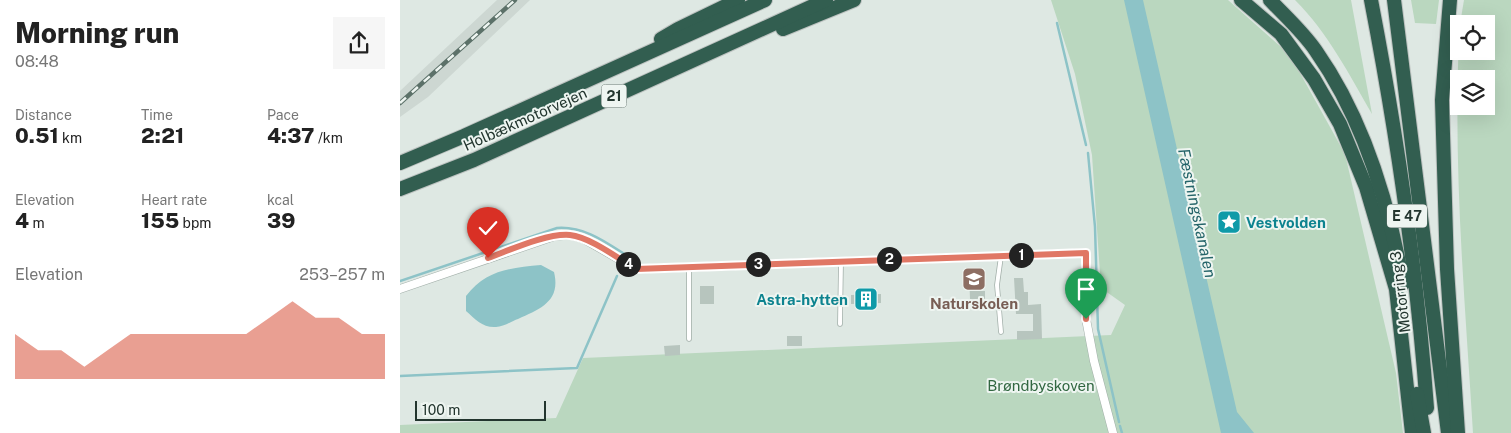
<!DOCTYPE html>
<meta charset="utf-8">
<style>
:root{--surface:#fff;--page:#f6f6f6;--text:#222;--muted:#767676;--accent:#e07765}
body{margin:0;font-family:"Public Sans",sans-serif;background:var(--page);color:var(--text);height:100vh;display:flex;flex-direction:column;font-size:19px;white-space:nowrap}
*{box-sizing:border-box;margin:0}
p{font-size:16px;color:var(--muted)}
.icon{flex:none;width:28px;height:28px;fill:none;stroke:currentColor;stroke-width:2;stroke-linecap:round;stroke-linejoin:round}
.map{position:relative;flex:1;overflow:hidden}
.panel{display:flex;flex-direction:column;background:var(--surface);width:400px}
.panel>*{flex:none}
.tools{position:absolute;left:1050px;top:15px;display:grid;gap:10px}
.tools a{display:grid;place-items:center;width:45px;height:45px;border-radius:0px;background:var(--surface);box-shadow:0 5px 20px #0002;font-size:25px}
.scale{position:absolute;left:15px;bottom:12px;width:131px;box-sizing:border-box;padding-left:5px;border:2px solid #22352e;border-top:0;font-size:14px;line-height:18px;white-space:nowrap;color:#22352e;-webkit-text-stroke:4px #eef5f1;paint-order:stroke}
.pin{position:absolute;display:grid;place-items:center;width:42px;height:42px;color:#fff;margin:-51px -21px;border-radius:50% 50% 50% 0;rotate:-45deg;box-shadow:0 0 5px #0007}
.pin .icon{rotate:45deg}
.km{position:absolute;width:25px;height:25px;margin:-12px;border-radius:50%;background:#222;color:#fff;font-size:14px;line-height:25px;text-align:center}
.round{display:grid;place-items:center;flex:none;width:52px;height:52px;border-radius:0px;background:var(--page)}
.headline{display:flex;align-items:center;justify-content:space-between;height:85px;padding:0 15px}
h1{font-size:28px;font-weight:800;line-height:38px}
.metrics{display:grid;grid-template-columns:repeat(3,1fr);gap:8px;height:85px;padding:5px 15px}
.metrics div{display:grid;align-content:center}
.metrics b{font-size:21px;font-weight:800}
.metrics small{font-size:14px;font-weight:400}
.metrics p{font-size:14px}
.chart{height:140px;padding:10px 15px}
.chart p{display:flex;justify-content:space-between}
.chart svg{width:100%;height:90px;margin-top:5px;fill:var(--accent);opacity:.7}
main{display:flex;flex:1;min-height:0}
.map>svg:first-child{display:block}
.built{fill:#cdd7d2}
.green{fill:#bad7bf;fill-rule:evenodd}
.water{fill:#8dc3c7}
.lines{fill:none;stroke-linecap:round;stroke-linejoin:round}
.stream{stroke:#8dc3c7;stroke-width:2.5}
.building{fill:#b7c5be}
.lane-casing{stroke:#a2afa9;stroke-width:5.5}
.street-casing{stroke:#a2afa9;stroke-width:9}
.highway-casing{stroke:#bdc2c0;stroke-width:16}
.lane{stroke:#fff;stroke-width:4}
.street{stroke:#fff;stroke-width:8}
.highway{stroke:#325e50;stroke-width:14}
.rail-casing{stroke:#5c7169;stroke-width:4.5}
.rail{stroke:#eef5f1;stroke-width:2.5;stroke-dasharray:8;stroke-linecap:butt}
.route-casing{stroke:#fff;stroke-width:10}
.route{stroke:#e07765;stroke-width:6}
.labels{text-anchor:middle;dominant-baseline:central;stroke-width:4;stroke-linejoin:round;paint-order:stroke}
.shield{fill:#eef5f1;stroke:#5f6f68;stroke-width:1}
.shield-label{font-size:14px;font-weight:bold;fill:#22352e}
.street-label{font-size:15px;fill:#22352e;stroke:#eef5f1}
.culture-label{font-size:15px;font-weight:bold;fill:#0d838f;stroke:#eef5f1;text-anchor:start}
.education-label{font-size:15px;font-weight:bold;fill:#785e54;stroke:#eef5f1}
.park-label{font-size:15px;fill:#316741;stroke:#eef5f1}
.water-label{font-size:16px;font-style:italic;fill:#246469;stroke:#eef5f1}
</style>
<main>
<section class="panel">
<div class="headline"><div><h1>Morning run</h1><p>08:48</p></div><a class="round"><svg class="icon" aria-label="share" viewBox="0 0 24 24"><path d="M12 15V3M7 8l5-5 5 5M5 13v7h14v-7"/></svg></a></div>
<div class="metrics">
<div><p>Distance</p><b>0.51<small> km</small></b></div>
<div><p>Time</p><b>2:21</b></div>
<div><p>Pace</p><b>4:37<small> /km</small></b></div>
</div>
<div class="metrics">
<div><p>Elevation</p><b>4<small> m</small></b></div>
<div><p>Heart rate</p><b>155<small> bpm</small></b></div>
<div><p>kcal</p><b>39</b></div>
</div>
<div class="chart"><p><span>Elevation</span>253–257 m</p>
<svg viewBox="0 0 160 44" preserveAspectRatio="none"><path d="M0 44V22L10 30L20 30L30 38L40 30L50 22L60 22L70 22L80 22L90 22L100 22L110 14L120 6L130 14L140 14L150 22L160 22V44z"/></svg>
</div>
</section>
<div class="map">
<svg width="1111" height="433" viewBox="0 0 1111 433">
<rect width="100%" height="100%" fill="#dee8e3"/>
<path class="built" d="M97 0H130L28 97 0 117V91Z"/>
<g class="green">
<path d="M651 0H828L890 55 945 154 996 373 1003 433H0V425L156 418 183 358 711 335 725 305 701 288 692 155 675 74Z"/>
<path d="M895 0H951L972 114C949 74 928 33 895 0Z"/>
<path d="M1011 0H1039L1036 24 1015 23Z"/>
<path d="M1064 0H1111V433H1073C1065 301 1053 170 1059 38V51H1086V24H1060ZM1059 79H1086V106H1059Z"/>
</g>
<g class="water">
<path d="M724 0H743L837 412 854 433H821Z"/>
<path d="M141 265 154 272C161 301 141 309 118 319 112 321 103 327 96 327 83 328 75 319 66 311V296C86 270 110 268 141 265Z"/>
</g>
<g class="lines">
<g class="stream">
<path d="M657 23 686 145"/>
<path d="M688 153 695 227 698 329 719 422"/>
<path d="M0 281 157 228C185 226 207 243 229 257"/>
<path d="M0 376 177 368 217 276"/>
<path d="M720 426 722 433"/>
</g>
</g>
<g class="building">
<path d="M579 272 580 291H585V299H570L569 273Z"/>
<path d="M614 278H623L624 292H628V305L641 304 642 339 617 340V331H633V314H616Z"/>
<rect x="300" y="286" width="14" height="18"/>
<path d="M481 294V303L451 304V295Z"/>
<rect x="387" y="336" width="15" height="10"/>
<path d="M280 345V355L265 356 264 346Z"/>
</g>
<g class="lines">
<g class="lane-casing">
<g id="lane">
<path d="M289 266V339"/>
<path d="M440 324 441 261"/>
<path d="M601 332 597 285 601 256"/>
</g>
</g>
<g class="street-casing">
<path id="street" d="M0 289 155 236 171 235 184 239 236 269 686 253V319L694 361 713 433"/>
</g>
<g class="highway-casing">
<g id="highway">
<path d="M841 0 881 34 914 79 940 124 966 187 996 289 1012 433"/>
<path d="M870 0C885 16 903 32 916 51 963 118 989 204 1003 284"/>
<path d="M971 0C997 135 1017 270 1027 408"/>
<path d="M994 0 1048 433"/>
<path d="M1050 0 1042 100 1047 269 1058 433"/>
<path d="M383 29 454 0"/>
<path d="M261 39 278 29 338 0"/>
<path d="M0 163 64 136 365 0"/>
<path d="M0 189 74 160 426 0"/>
<path d="M1017 394 1024 433"/>
</g>
</g>
<use href="#lane" class="lane"/>
<use href="#street" class="street"/>
<use href="#highway" class="highway"/>
<g class="rail-casing">
<path id="rail" d="M0 103 115 0"/>
</g>
<use href="#rail" class="rail"/>
</g>
<g class="lines">
<g class="route-casing">
<path id="route" d="M88 258C110 250 147 233 170 235 190 237 219 259 236 269L686 253V319"/>
</g>
<use href="#route" class="route"/>
</g>
<defs>
<g id="sight-square" transform="scale(1.25)"><rect x="-9" y="-9" width="18" height="18" rx="4" fill="#0f9aa8" stroke="#eef5f1"/><path d="M0-6L1.8-2.2L6-1.7L2.9 1.2L3.7 5.4L0 3.3L-3.7 5.4L-2.9 1.2L-6-1.7L-1.8-2.2Z" fill="#fff"/></g>
<g id="school-square" transform="scale(1.25)"><rect x="-9" y="-9" width="18" height="18" rx="4" fill="#8d6e63" stroke="#eef5f1"/><path d="M0-5L7-2L0 1L-7-2ZM-4 1L0 2.5L4 1V4Q0 6-4 4Z" fill="#fff"/></g>
<g id="building-square" transform="scale(1.25)"><rect x="-9" y="-9" width="18" height="18" rx="4" fill="#0f9aa8" stroke="#eef5f1"/><path d="M-4-6H4V6H1V3H-1V6H-4ZM-2.5-4.3h1.7v1.8h-1.7ZM.8-4.3h1.7v1.8H.8ZM-2.5-1h1.7V.8h-1.7ZM.8-1h1.7V.8H.8Z" fill="#fff"/></g>
</defs>
<g fill-rule="evenodd">
<use href="#sight-square" x="829" y="222"/>
<use href="#school-square" x="574" y="279"/>
<use href="#building-square" x="466" y="299"/>
</g>
<g class="labels">
<g class="shield">
<rect x="201.5" y="84.5" width="25" height="23" rx="4"/>
<rect x="987" y="204.5" width="40" height="23" rx="4"/>
</g>
<g class="shield-label">
<text x="214" y="96">21</text>
<text x="1007" y="216">E 47</text>
</g>
<g class="street-label">
<text transform="translate(125 119) rotate(-24)">Holbækmotorvejen</text>
<text transform="translate(1000 292) rotate(-97)">Motorring 3</text>
</g>
<g class="culture-label">
<text x="846" y="222">Vestvolden</text>
<text x="448" y="299" text-anchor="end">Astra-hytten</text>
</g>
<g class="education-label">
<text x="574" y="303">Naturskolen</text>
</g>
<g class="park-label">
<text x="641" y="385">Brøndbyskoven</text>
</g>
<g class="water-label">
<text transform="translate(797 213) rotate(78)">Fæstningskanalen</text>
</g>
</g>
</svg>
<div class="tools">
<a><svg class="icon" aria-label="locate" viewBox="0 0 24 24"><circle cx="12" cy="12" r="6"/><path d="M12 2v4M12 18v4M2 12h4M18 12h4"/></svg></a>
<a><svg class="icon" aria-label="layers" viewBox="0 0 24 24"><path d="M12 4l9 5-9 5-9-5zM3 14l9 5 9-5"/></svg></a>
</div>
<div class="scale">100 m</div>
<div class="pin" style="left:686px;top:319px;background:#1e9e55"><svg class="icon" aria-label="arrive" viewBox="0 0 24 24"><path d="M6 21V4h12l-3 4 3 4H6"/></svg></div>
<div class="pin" style="left:88px;top:258px;background:#d93025"><svg class="icon" aria-label="check" viewBox="0 0 24 24"><path d="M5 12l5 5 9-10"/></svg></div>
<b class="km" style="left:621px;top:255px">1</b>
<b class="km" style="left:489px;top:259px">2</b>
<b class="km" style="left:358px;top:264px">3</b>
<b class="km" style="left:228px;top:264px">4</b>
</div>
</main>
